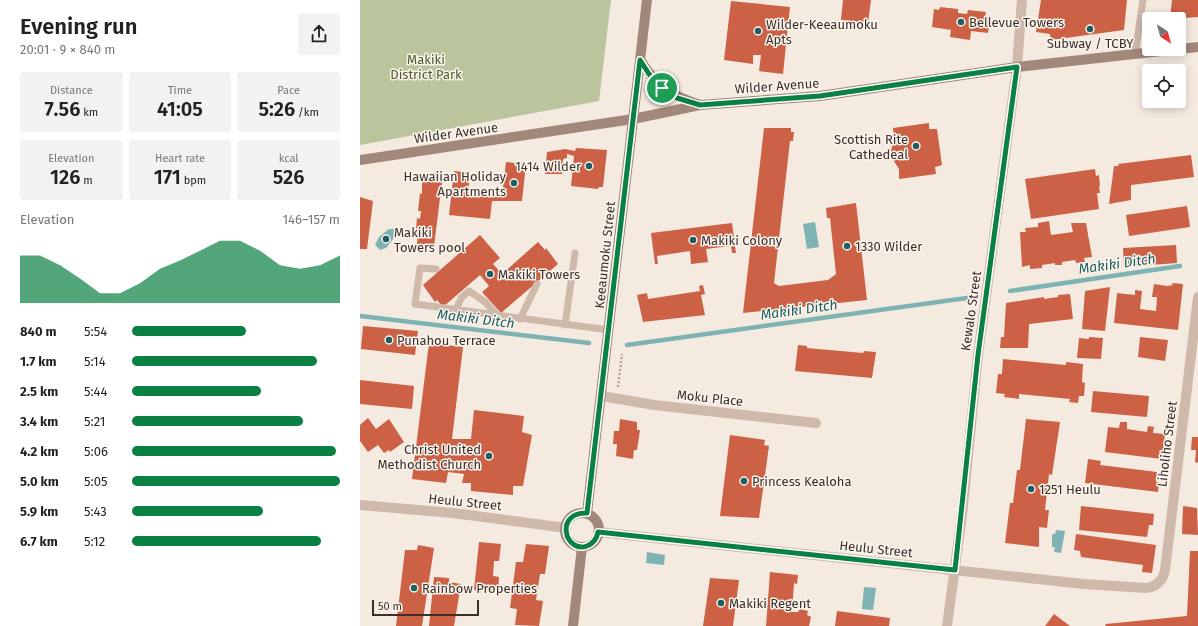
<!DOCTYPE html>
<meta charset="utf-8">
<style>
:root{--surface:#fff;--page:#f2f2f2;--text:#222;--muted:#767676;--accent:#0b8043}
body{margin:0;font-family:"Fira Sans",sans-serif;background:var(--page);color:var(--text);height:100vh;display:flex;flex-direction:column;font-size:15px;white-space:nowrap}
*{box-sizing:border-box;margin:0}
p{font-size:13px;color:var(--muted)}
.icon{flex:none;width:22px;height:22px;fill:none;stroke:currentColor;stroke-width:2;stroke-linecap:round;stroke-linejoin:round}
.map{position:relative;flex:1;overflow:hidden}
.side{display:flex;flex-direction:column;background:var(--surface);width:360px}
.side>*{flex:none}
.needle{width:26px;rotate:143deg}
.buttons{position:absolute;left:782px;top:12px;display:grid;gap:8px}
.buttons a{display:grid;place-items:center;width:44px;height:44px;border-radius:4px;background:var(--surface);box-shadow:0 2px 10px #0003;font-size:20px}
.scale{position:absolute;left:12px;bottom:10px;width:107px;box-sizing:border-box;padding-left:4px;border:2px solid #3b2f2a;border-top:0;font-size:11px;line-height:14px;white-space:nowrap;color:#3b2f2a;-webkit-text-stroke:3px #fbf4ed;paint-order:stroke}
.pin{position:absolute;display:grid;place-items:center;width:34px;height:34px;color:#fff;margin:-17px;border:2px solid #fff;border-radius:50%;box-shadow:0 1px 4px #0007}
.round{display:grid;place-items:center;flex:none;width:42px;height:42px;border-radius:4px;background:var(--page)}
.headline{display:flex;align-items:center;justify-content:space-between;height:68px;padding:0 20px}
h1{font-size:22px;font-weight:600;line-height:30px}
.metrics{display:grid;grid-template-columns:repeat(3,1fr);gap:6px;height:68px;padding:4px 20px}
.metrics div{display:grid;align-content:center;border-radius:4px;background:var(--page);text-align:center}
.metrics b{font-size:20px;font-weight:600}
.metrics small{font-size:11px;font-weight:400}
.metrics p{font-size:11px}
.chart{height:112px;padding:8px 20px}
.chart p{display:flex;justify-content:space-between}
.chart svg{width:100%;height:72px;margin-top:4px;fill:var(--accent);opacity:.7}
ul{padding:0 20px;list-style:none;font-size:13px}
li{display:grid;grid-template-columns:64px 48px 1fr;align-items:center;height:30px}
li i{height:10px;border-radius:5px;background:var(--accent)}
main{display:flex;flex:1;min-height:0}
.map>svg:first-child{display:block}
.green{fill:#bac59e}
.water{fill:#7db3b3}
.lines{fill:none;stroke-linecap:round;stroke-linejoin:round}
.stream{stroke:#7db3b3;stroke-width:4.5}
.building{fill:#cc6146}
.path{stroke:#baa394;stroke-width:2.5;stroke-dasharray:2 2;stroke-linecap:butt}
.lane{stroke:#ceb9ab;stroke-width:7}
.street{stroke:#ceb9ab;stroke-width:10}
.secondary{stroke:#a2887b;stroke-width:10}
.route-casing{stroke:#fff;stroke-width:8}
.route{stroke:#0b8043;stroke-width:5}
.poi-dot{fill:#1d5e60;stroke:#fbf4ed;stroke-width:1.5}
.labels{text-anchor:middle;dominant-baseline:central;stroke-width:3;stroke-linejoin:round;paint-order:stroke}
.poi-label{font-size:13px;fill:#3b2f2a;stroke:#fbf4ed;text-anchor:start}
.park-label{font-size:13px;fill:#4c5b2c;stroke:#fbf4ed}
.street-label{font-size:13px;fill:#3b2f2a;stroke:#fbf4ed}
.water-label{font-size:14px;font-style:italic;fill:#1d5e60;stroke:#fbf4ed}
</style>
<main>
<section class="side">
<div class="headline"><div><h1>Evening run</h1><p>20:01 · 9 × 840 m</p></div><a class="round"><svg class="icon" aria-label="share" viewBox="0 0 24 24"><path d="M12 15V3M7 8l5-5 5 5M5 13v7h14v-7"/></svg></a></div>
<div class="metrics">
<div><p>Distance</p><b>7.56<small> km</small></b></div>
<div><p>Time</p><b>41:05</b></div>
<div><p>Pace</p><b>5:26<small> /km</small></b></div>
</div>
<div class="metrics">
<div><p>Elevation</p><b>126<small> m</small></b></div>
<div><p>Heart rate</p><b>171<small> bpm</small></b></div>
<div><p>kcal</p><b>526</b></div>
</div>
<div class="chart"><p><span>Elevation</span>146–157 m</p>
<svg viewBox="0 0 160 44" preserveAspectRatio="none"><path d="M0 44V15L10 15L20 21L30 29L40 38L50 38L60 32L70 23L80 18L90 12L100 6L110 6L120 12L130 21L140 23L150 21L160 15V44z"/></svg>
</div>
<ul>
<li><b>840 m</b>5:54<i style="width:55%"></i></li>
<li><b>1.7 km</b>5:14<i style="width:89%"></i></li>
<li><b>2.5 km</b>5:44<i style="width:62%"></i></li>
<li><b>3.4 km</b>5:21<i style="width:82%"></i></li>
<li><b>4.2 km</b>5:06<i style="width:98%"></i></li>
<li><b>5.0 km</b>5:05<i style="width:100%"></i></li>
<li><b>5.9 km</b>5:43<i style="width:63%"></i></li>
<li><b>6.7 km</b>5:12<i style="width:91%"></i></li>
</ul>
</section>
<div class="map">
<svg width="838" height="626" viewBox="0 0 838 626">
<rect width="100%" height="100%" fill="#f4eae0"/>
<path class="green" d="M0 0H251L239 101 0 145Z"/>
<g class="water">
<path d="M455 222 459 247 447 249 443 224Z"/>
<path d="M29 229H35L37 234 26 248 20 250 15 245 19 237Z"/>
<path d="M696 530 705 531 701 553 694 552 695 547H692V534H695Z"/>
<path d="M287 552 305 555 304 565 286 563Z"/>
<path d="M504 587 516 588 513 610 502 609Z"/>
</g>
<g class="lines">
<g class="stream">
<path d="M650 291 820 266"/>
<path d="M0 316 229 343"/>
<path d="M267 345 614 297"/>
</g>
</g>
<g class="building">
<path d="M483 0H511L508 23 481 20Z"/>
<path d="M681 0H767L764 30 691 40 690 34 676 32Z"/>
<path d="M812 0H838V17L810 19Z"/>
<path d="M371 1 430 7 423 74 399 71 401 55H393V64L364 60Z"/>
<path d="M580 7 598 9V13L607 14 608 10 626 12 625 17H630L628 33 611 31 610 40 590 37 591 30 572 27 574 9 579 10Z"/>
<path d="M569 123V129H577L582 165 575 167 576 174 539 179V169L530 155 534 138 533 128Z"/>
<path d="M404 128H431V132H434L433 141H430L414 283 419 286 468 280 476 274 470 218H467L466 208 496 203 507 300 383 313Z"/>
<path d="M216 148 247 150 243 187H239L238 189 211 186 214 156 207 154V158L203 159 202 174H185L187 152 205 149 215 151Z"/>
<path d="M831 155 834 177 771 185V200L749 204 754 166H759L758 164Z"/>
<path d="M146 162 166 164 162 201H132L130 219 89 215 94 171 110 173 108 193 142 197Z"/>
<path d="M735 169 736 176 739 175 740 186H739L740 193H737L739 209 671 219 665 179Z"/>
<path d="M74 173 83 174 74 246 57 244 58 234H57V229H56L57 218 60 219 61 211H58L60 193 62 194V177L74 178Z"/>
<path d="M0 197 13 201 7 249H0Z"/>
<path d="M827 206 830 227 769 236 766 215Z"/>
<path d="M689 221 691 235 713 232 711 223H726L732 257 724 258 725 262 716 263 715 260 702 262V265H695V263L682 265V268L670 269V265L662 267 660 232H666L665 228 678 227V223Z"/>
<path d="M372 223 376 253H372L371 246 346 249 348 262 331 264 330 251 297 256 298 264H295L291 233Z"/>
<path d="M120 235 140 258 133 264 142 274 178 242 185 250 186 248 198 264 141 313 122 292 129 286 120 275 83 307 77 300 75 302 63 285Z"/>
<path d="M816 245 817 263 764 267 763 248Z"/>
<path d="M812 283 823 284 818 330 754 323 757 293 775 295V290L782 291 780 309 796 311 797 297H792L794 284 807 286 813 285Z"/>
<path d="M343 285 345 294 341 295 345 315 283 322 277 295 287 293 288 299 340 291 339 286Z"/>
<path d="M750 287 745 331 722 329 725 291Z"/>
<path d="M710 294 713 319 669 324 668 348H640L641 337H644L646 303 684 297V299L698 297V295Z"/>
<path d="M3 326 58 331 55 355 1 349Z"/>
<path d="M729 337 743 338 741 359 717 358 719 338 729 339Z"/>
<path d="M780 337 808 340 805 361 778 357Z"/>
<path d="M69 343 103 347 92 439H111L114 410 164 416 162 432 172 435 163 486H153V495L111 491V483H102L104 474 88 472 86 483 52 479Z"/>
<path d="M438 345 447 346V348L503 353 504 351 516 352 512 378 435 371Z"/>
<path d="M643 359 706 365V362L723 364 722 382 725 383 724 396H719L718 403 709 402 710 399 659 394V399L644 397 645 394 636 393 638 374H642Z"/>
<path d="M0 380 54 386 52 409 0 404Z"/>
<path d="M733 391 789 396 787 417 731 412Z"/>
<path d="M8 418 16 429 29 419 44 442 30 452 29 450 24 453 18 445 8 452 0 441V425Z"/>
<path d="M260 419 277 422V430H280L277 450H274L273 459 256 456 257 444H253L254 431H259Z"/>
<path d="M666 419 700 422 692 475 689 474 685 510H689L687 528 679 527V547L645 543 650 503H653L657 470H660Z"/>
<path d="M760 422H767V429L787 432 788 426 794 427 793 433 805 434 802 459 745 452 748 427 759 428Z"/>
<path d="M370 435 405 440 404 445 409 446 399 518 360 516Z"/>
<path d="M832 437H838V463L835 462 836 450H831Z"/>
<path d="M728 459 741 461 740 465 797 472 796 482H799L798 492 725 483Z"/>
<path d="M721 506 794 514 793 525H789L787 537 719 530Z"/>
<path d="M823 506 837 508 838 535 822 534Z"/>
<path d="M716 534 796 545 792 573 782 572 783 565 721 557 720 551 714 550Z"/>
<path d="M119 542 141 544 139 561H134L133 576 139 577 138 592 114 590Z"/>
<path d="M166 544 189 546 185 574H180L176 600 183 601 179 626 155 625 157 609 150 608 156 562H163Z"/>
<path d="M58 545 74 548 62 626H36L45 550H57Z"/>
<path d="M830 551H838V626H745L746 624 827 616Z"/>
<path d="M410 572 438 575 437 584 434 583 432 612H438L440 609 448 611 447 615 451 617 449 626H406Z"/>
<path d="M74 577 89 578V582L101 584 94 626H69Z"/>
<path d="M350 578 379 580 373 626H343Z"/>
<path d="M477 611 530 618 529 626H475Z"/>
<path d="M694 614 710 626H685Z"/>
</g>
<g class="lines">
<path class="path" d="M258 387 262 354"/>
<g class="lane">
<path d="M775 54 783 0"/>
<path d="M76 269 60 268 55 304 249 330"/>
<path d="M95 311 102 297 109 291 125 302 138 316"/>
<path d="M160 319 177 284"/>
<path d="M205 325 215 253"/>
</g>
<g class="street">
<path d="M242 396 294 405 456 423"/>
<path d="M0 505 93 513 206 528"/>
<path d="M238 532 724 584 786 588C796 587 803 581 805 570L838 297"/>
<path d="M587 626 602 515 618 355 657 67 662 0"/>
</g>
<g class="secondary">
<path d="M280 60C297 87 310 95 340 105"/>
<path d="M0 160 273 119 340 105 460 96 657 67 838 47"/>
<path d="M227 513 287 0"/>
<circle cx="222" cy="530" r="17"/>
<path d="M213 626 222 547"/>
</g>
</g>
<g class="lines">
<g class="route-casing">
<path id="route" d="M280 60 289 74 305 90 317 98 340 105 460 96 657 67 618 355 595 570 238 532C237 538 234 543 227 546 205 554 194 512 227 513Z"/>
</g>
<use href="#route" class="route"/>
</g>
<g class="poi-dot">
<circle cx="601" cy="22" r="4"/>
<circle cx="730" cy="29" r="4"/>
<circle cx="398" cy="31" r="4"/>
<circle cx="556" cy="146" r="4"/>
<circle cx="229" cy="166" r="4"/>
<circle cx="154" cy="183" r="4"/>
<circle cx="26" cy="239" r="4"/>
<circle cx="333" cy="240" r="4"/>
<circle cx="487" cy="246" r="4"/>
<circle cx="130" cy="274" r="4"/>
<circle cx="29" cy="340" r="4"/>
<circle cx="129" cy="456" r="4"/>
<circle cx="384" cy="481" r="4"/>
<circle cx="671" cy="489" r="4"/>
<circle cx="54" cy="588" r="4"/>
<circle cx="361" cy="603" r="4"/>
</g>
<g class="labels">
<g class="poi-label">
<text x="609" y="22">Bellevue Towers</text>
<text x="406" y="24">Wilder-Keeaumoku<tspan x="406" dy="15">Apts</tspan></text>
<text x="730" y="43" text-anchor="middle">Subway / TCBY</text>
<text x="548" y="139" text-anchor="end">Scottish Rite<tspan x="548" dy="15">Cathedeal</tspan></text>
<text x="221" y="166" text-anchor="end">1414 Wilder</text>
<text x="146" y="176" text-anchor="end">Hawaiian Holiday<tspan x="146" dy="15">Apartments</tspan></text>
<text x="34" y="232">Makiki<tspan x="34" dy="15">Towers pool</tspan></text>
<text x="341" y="240">Makiki Colony</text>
<text x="495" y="246">1330 Wilder</text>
<text x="138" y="274">Makiki Towers</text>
<text x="37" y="340">Punahou Terrace</text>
<text x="121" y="449" text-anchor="end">Christ United<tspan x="121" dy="15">Methodist Church</tspan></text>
<text x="392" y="481">Princess Kealoha</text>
<text x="679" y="489">1251 Heulu</text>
<text x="62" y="588">Rainbow Properties</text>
<text x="369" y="603">Makiki Regent</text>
</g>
<g class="park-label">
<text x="66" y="59">Makiki<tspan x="66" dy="15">District Park</tspan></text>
</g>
<g class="street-label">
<text transform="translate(417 86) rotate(-4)">Wilder Avenue</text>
<text transform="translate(96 133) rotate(-8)">Wilder Avenue</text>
<text transform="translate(245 255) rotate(-84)">Keeaumoku Street</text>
<text transform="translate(611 311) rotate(-82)">Kewalo Street</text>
<text transform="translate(350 398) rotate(6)">Moku Place</text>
<text transform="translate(807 444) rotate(-83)">Liholiho Street</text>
<text transform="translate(105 502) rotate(6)">Heulu Street</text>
<text transform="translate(516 549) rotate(6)">Heulu Street</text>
</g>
<g class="water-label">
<text transform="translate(757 264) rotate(-8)">Makiki Ditch</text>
<text transform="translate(439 310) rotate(-8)">Makiki Ditch</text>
<text transform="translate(116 319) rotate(7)">Makiki Ditch</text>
</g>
</g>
</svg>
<div class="buttons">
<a><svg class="needle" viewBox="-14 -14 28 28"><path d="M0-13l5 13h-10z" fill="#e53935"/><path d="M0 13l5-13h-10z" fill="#767676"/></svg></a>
<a><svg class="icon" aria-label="locate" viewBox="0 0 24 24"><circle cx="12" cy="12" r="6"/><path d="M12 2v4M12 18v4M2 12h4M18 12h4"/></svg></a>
</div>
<div class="scale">50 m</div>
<div class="pin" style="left:302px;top:88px;background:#1e9e55"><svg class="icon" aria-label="arrive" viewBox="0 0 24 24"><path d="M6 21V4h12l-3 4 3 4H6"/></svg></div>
</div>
</main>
